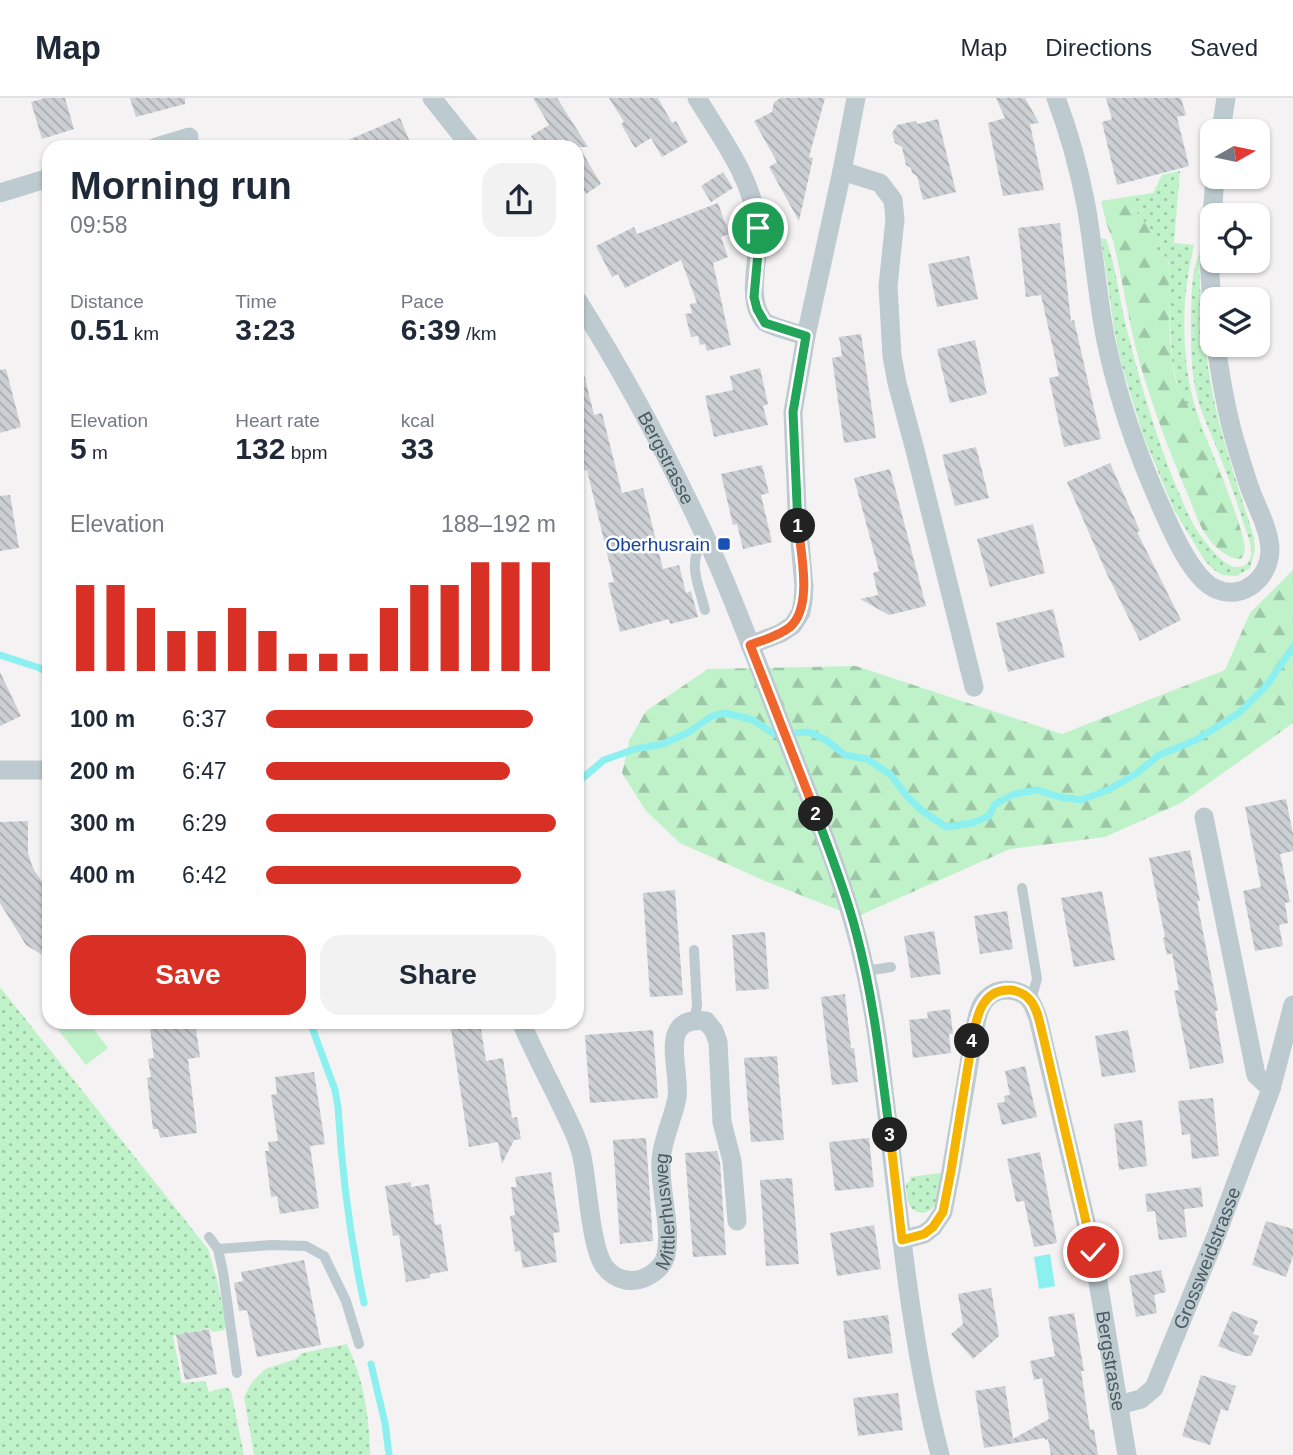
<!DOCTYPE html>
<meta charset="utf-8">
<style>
:root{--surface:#fff;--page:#f2f2f3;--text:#1f2937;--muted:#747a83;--line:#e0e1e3;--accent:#d93025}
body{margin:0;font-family:Arial,sans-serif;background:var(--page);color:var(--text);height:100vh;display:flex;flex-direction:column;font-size:26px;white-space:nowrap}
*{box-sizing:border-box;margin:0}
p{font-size:23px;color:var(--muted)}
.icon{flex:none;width:38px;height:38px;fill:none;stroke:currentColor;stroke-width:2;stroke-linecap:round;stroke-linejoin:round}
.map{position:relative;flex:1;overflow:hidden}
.side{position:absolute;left:42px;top:42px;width:542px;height:889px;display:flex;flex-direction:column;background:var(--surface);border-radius:21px;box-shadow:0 2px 5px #0004}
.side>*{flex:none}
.needle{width:46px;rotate:81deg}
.tools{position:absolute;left:1200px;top:21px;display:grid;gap:14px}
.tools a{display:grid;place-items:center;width:70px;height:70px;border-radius:14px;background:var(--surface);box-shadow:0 2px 5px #0004;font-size:35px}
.pin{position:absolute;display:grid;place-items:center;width:60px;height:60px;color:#fff;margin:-30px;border:4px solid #fff;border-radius:50%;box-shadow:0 2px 7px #0007}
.km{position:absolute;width:35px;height:35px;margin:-18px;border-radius:50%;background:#222;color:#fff;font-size:19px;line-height:35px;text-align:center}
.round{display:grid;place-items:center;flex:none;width:74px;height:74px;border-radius:21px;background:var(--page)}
.head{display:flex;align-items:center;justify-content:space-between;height:119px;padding:0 28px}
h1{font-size:38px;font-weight:700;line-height:52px}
.figures{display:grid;grid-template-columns:repeat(3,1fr);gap:10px;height:119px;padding:7px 28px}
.figures div{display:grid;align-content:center}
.figures b{font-size:30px;font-weight:700}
.figures small{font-size:19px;font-weight:400}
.figures p{font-size:19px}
.chart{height:196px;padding:14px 28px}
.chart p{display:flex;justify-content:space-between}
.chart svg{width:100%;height:126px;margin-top:7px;stroke:var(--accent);stroke-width:6}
.primary-button{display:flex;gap:14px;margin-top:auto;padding:14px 28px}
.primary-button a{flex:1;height:80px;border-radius:21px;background:var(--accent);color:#fff;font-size:28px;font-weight:700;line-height:80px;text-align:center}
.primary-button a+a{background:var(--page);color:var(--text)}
ul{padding:0 28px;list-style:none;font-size:23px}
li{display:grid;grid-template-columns:112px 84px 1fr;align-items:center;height:52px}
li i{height:18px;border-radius:9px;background:var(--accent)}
header{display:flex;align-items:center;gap:42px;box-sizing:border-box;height:98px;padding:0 35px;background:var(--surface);border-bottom:2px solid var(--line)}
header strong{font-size:33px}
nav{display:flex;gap:38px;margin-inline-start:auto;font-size:24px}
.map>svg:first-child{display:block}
.grass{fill:url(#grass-dots)}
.forest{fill:url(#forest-firs)}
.pitch{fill:#c0f2c9}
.water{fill:#8cf0f0}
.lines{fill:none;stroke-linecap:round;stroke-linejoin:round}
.stream{stroke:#8cf0f0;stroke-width:7}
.building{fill:url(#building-back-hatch)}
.lane{stroke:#bdcacf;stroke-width:10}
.street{stroke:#bdcacf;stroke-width:19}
.split-1-casing{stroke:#fff;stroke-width:14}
.split-2-casing{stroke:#fff;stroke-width:14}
.split-3-casing{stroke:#fff;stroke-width:14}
.split-4-casing{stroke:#fff;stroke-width:14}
.split-5-casing{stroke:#fff;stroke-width:14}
.split-1{stroke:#22a559;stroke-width:9}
.split-2{stroke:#f0652b;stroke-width:9}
.split-3{stroke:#22a559;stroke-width:9}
.split-4{stroke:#f5b400;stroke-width:9}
.split-5{stroke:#f5b400;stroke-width:9}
.transit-dot{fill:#1a4fb4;stroke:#fff;stroke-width:2.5}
.labels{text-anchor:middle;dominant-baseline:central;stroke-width:5;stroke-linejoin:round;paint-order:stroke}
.street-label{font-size:19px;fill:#495a60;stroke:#fff}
.transit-label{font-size:19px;fill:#164399;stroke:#fff;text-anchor:end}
</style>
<header>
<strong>Map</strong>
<nav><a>Map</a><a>Directions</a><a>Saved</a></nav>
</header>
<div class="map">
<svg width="1293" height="1357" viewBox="0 0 1293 1357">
<defs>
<pattern id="grass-dots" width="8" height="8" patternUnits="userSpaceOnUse" patternTransform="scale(1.75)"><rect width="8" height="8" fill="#c0f2c9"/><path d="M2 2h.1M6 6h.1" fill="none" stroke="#9ec7a7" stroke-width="1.8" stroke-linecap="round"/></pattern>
<pattern id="forest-firs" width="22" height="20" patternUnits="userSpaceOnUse" patternTransform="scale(1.75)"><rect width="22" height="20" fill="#c0f2c9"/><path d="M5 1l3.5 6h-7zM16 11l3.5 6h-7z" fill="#9ec7a7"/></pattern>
<pattern id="building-back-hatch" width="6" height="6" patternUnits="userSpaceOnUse" patternTransform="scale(1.75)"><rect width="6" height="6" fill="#ccd0d4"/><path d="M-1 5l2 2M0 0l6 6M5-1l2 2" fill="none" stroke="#a8acaf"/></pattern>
</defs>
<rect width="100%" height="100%" fill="#f4f2f2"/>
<g class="grass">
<path d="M1180 73 1174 145 1194 147C1192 158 1189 169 1188 179 1181 218 1184 275 1196 312 1205 339 1217 366 1228 392L1178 290 1172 263 1168 187 1169 165 1166 159 1153 153V137L1143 122 1128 104 1126 99 1153 95 1162 77Z"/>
<path d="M1101 140 1106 141C1116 169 1119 199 1126 228 1142 293 1163 364 1192 424 1199 437 1216 460 1230 467 1234 470 1240 470 1245 467 1257 458 1248 438 1244 427 1236 400 1226 374 1216 348 1209 331 1201 315 1197 298 1190 271 1191 241 1191 214 1192 194 1191 175 1199 157 1200 215 1206 275 1221 332 1231 368 1243 404 1254 440L1255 452 1250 470 1237 478 1222 477 1213 471 1205 463 1174 412 1143 337 1121 265 1114 230Z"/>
<path d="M0 889 208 1151 217 1182 227 1228 224 1232 213 1234 209 1230 173 1238 182 1285 205 1283 209 1294 227 1289 231 1293 244 1357H0Z"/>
<path d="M941 1075C940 1085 940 1100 934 1108 929 1117 916 1117 910 1108 907 1102 906 1093 906 1086L910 1083V1079Z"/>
<path d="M347 1246C364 1283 369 1316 370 1357H254L244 1299 252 1284 265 1271 296 1261 302 1255Z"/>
</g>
<g class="forest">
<path d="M1126 99 1128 104 1143 122 1153 137V153L1166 159C1171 169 1168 179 1169 190 1169 218 1169 263 1178 290 1182 299 1189 308 1193 318 1212 358 1232 397 1243 440 1251 471 1230 462 1215 448 1201 435 1195 414 1188 397 1169 353 1152 308 1139 262 1128 223 1123 183 1113 143L1107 127 1101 103Z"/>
<path d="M1293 472V625L1181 705 1105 739 1010 751 856 819 765 783 680 745 646 713 622 675 630 641 646 613 708 571 856 568 1062 636 1225 572 1250 515Z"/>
</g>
<path class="pitch" d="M52 924H88L108 950 86 967Z"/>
<path class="water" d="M1050 1156 1055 1188 1039 1191 1034 1159Z"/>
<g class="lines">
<g class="stream">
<path d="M0 557 40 570 49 576"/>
<path d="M578 684 604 662 635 651 663 646 689 634 712 618 726 615 753 622 774 636 809 634 826 642 845 657 867 661 891 677 906 697 921 712 946 729 972 725 989 718 995 706 1014 696 1037 692 1060 699 1081 702 1110 691 1137 675 1159 657 1196 642 1239 615 1267 587 1293 549"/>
<path d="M310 924 335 992 338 1009C342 1075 350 1140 364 1205"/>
<path d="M371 1266 385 1325 389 1357"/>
</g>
</g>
<g class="building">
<path d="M45 0H65L74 31 42 41 31 4Z"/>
<path d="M130 0H185V6L136 19Z"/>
<path d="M533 0H557L588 49H579L601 86 586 96 578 81V49H538L531 38 549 27Z"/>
<path d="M609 0H658L672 25 676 23 688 44 662 59 651 40 635 50 621 26 624 24Z"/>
<path d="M781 0H825L809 59 813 60 799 123 769 69 777 64 754 23 772 14 774 4Z"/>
<path d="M996 0H1025L1039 25 1030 26 1044 92 1003 98 988 25 1005 20Z"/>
<path d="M1106 0H1181L1186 17 1177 19 1189 68 1117 87 1102 24 1112 21Z"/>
<path d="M400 20 412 49H332L388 25Z"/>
<path d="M938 21 956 94 923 102 917 78 912 75 911 70 906 67 902 49 895 45 892 35 897 27 915 23 918 26Z"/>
<path d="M723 74 733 90 711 104 701 88Z"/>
<path d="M718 105 729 136 721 139 728 159 713 165 731 247 707 253 705 246 700 247 698 238 691 239 685 216 692 215 690 206 697 205 681 162 625 190 618 176 612 179 596 148 634 129 637 136Z"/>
<path d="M1060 125 1071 223 1074 222 1101 341 1064 349 1049 280 1059 278 1041 197 1026 199 1018 130Z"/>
<path d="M969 158 978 201 937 209 928 166Z"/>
<path d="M861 236 876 340 844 345 832 260 842 258 839 239Z"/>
<path d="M975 242 987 296 950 305 937 251Z"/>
<path d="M760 270 768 306 763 308 768 327 714 339 705 298 733 292 730 278Z"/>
<path d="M6 271 21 329 0 335V272Z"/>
<path d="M578 276H584L594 317 602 315 622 395 643 390 663 471 679 467 686 495 691 493 698 519 670 526 669 521 620 534 608 485 614 484 587 372 578 374Z"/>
<path d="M976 349 989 400 955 408 942 357Z"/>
<path d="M1110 365 1140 433 1137 434 1181 522 1140 543 1106 474 1067 384Z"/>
<path d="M762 367 769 395 761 397 772 444 743 451 737 426 733 427 721 376Z"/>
<path d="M890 371 926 508 889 517 860 501 878 497 873 475 879 473 854 380Z"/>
<path d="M10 397 19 450 0 453V398Z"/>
<path d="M1033 426 1045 475 990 489 977 441Z"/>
<path d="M1053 511 1065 559 1008 574 996 525Z"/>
<path d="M0 574 21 618 0 628Z"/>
<path d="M1286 701 1293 736V753L1280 756 1290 804 1285 805 1288 825 1279 827 1283 848 1255 853 1243 793 1261 789 1245 709Z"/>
<path d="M28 723V755L33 770 49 795V861L26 847 0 805V724Z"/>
<path d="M1190 752 1200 803H1197L1218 912 1215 913 1224 965 1190 971 1174 893 1179 892 1172 855 1167 857 1163 840 1165 839 1149 760Z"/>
<path d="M675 792 683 897 650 899 643 795Z"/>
<path d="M1102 793 1115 862 1074 869 1061 800Z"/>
<path d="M1007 813 1013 851 980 856 974 818Z"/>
<path d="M934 833 941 876 911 880 904 838Z"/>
<path d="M765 834 769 891 736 893 732 837Z"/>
<path d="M845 896 851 950H854L858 984 832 987 821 899Z"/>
<path d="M950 911 953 936H949L951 955 913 960 909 922 928 920 927 914Z"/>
<path d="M149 924H195L200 959 188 961 197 1035 160 1040 158 1031H153L147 980 151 979 148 961 154 960Z"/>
<path d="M450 924H480L486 963 503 960 512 1020 517 1019 521 1041 514 1042 502 1066 498 1044 469 1049Z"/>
<path d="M653 932 658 1000 590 1005 585 937Z"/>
<path d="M1128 932 1136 974 1102 979 1095 938Z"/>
<path d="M777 958 784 1042 751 1044 744 960Z"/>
<path d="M1025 968 1037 1019 1002 1027 997 1005 1005 1004 1004 998 1010 997 1005 973Z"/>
<path d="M314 974 325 1046 310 1048 319 1110 280 1116 277 1098 271 1099 265 1053H269L268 1044 278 1043 271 997 277 996 275 979Z"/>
<path d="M1213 1000 1219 1058 1192 1061 1190 1036 1182 1037 1178 1003Z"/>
<path d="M1142 1022 1147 1068 1119 1072 1114 1026Z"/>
<path d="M646 1040 653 1143 620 1146 613 1042Z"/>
<path d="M869 1040 874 1089 835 1093 829 1044Z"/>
<path d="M717 1053 720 1064 726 1157 693 1159 685 1055Z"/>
<path d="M1040 1054 1057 1145 1034 1149 1024 1103 1016 1104 1007 1061Z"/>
<path d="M551 1074 560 1134 553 1135 557 1164 523 1170 520 1153 515 1154 510 1118 515 1117 511 1089H517L515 1079Z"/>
<path d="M792 1080 799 1166 766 1168 760 1082Z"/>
<path d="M411 1084V1089L429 1086 435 1127 441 1126 448 1173 430 1176V1180L406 1184 399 1137 393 1138 385 1088Z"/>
<path d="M1201 1089 1203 1109 1184 1111 1187 1139 1159 1142 1155 1113 1147 1114 1145 1096Z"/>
<path d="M1266 1123 1293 1131V1158L1286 1179 1252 1167Z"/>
<path d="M874 1127 881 1171 837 1178 830 1135Z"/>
<path d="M304 1162 321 1247 257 1259 247 1212 239 1213 234 1185 243 1183 241 1174Z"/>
<path d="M1161 1172 1166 1194 1154 1197 1157 1215 1136 1219 1129 1178Z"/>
<path d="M991 1190 999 1238 973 1261 951 1236 963 1226 958 1196Z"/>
<path d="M1232 1213 1258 1223 1253 1236 1259 1238 1251 1258H1244L1218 1248Z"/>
<path d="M1074 1215 1084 1273H1081L1090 1332 1094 1331 1098 1357H1051L1048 1341 1045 1342V1340L984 1350 975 1293 1005 1288 1013 1341 1049 1321 1042 1280 1034 1282 1030 1263 1055 1258 1048 1219Z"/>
<path d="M888 1217 893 1255 848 1261 843 1223Z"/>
<path d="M209 1231 217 1276 185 1282 176 1237Z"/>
<path d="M1201 1277 1236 1288 1228 1313 1221 1311 1210 1347 1182 1338Z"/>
<path d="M898 1295 903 1332 858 1338 853 1300Z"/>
</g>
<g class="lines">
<g class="lane">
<path d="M705 512C698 484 686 465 705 439"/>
<path d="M1022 790 1037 881 1031 902"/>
<path d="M866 873 891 869"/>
<path d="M694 921 697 908 694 852"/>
<path d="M209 1139 218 1151 272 1147 306 1148 324 1158 346 1203 359 1246"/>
<path d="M218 1151 223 1174 237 1275"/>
</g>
<g class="street">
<path d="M432 0 471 49"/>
<path d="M697 0C722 41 753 81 758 130 760 155 748 195 759 215 760 217 763 223 765 224 772 229 796 235 806 238"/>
<path d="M1056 0C1069 34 1079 71 1086 107 1094 152 1097 198 1106 243 1119 306 1141 366 1168 424 1177 444 1195 482 1216 491 1244 503 1270 479 1270 451 1269 432 1259 413 1252 396 1247 383 1243 369 1239 356 1227 320 1221 283 1216 247"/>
<path d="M1221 33 1226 0"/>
<path d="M156 49 189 39"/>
<path d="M842 73 880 85 893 102 895 121 888 188 892 258 897 285 915 352 974 589"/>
<path d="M0 95 49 80"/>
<path id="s1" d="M578 203C628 282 672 366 711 451 738 511 760 573 784 634 814 712 848 790 865 872 876 920 881 969 887 1017 901 1131 911 1246 940 1357"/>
<path d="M1213 224 1209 160 1215 79"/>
<path d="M750 547 781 535 793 527 801 514 803 503 804 489 797 410 793 314 806 238 842 73 856 0"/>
<path d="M0 672H49"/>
<path d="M1204 719 1256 977 1271 991"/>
<path id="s2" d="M521 924C533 952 547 978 560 1005 569 1024 580 1044 583 1064 588 1090 591 1149 604 1168 615 1183 634 1187 650 1177 658 1172 664 1166 666 1157 672 1129 659 1090 661 1061 663 1040 673 1020 677 1000 681 971 656 917 706 923L714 933 718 944 722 1024 732 1063 737 1123"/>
<path id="s3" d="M902 1142 924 1136 933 1129 943 1114 951 1073 975 930C977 920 979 907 987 900 998 889 1018 890 1028 900 1033 905 1035 913 1038 920L1093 1154 1127 1357"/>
<path id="s4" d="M1119 1307 1141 1301 1154 1290 1216 1138 1271 991 1293 907"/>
</g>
</g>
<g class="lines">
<g class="split-1-casing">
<path id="split-1" d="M758 130V155L754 199 757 211 765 225 806 238 793 314 798 428"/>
</g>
<g class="split-2-casing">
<path id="split-2" d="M798 428C801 455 813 509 790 529 779 538 763 542 750 547L816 716"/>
</g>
<g class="split-3-casing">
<path id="split-3" d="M816 716C830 755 846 794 856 834 874 901 881 969 890 1037"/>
</g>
<g class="split-4-casing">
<path id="split-4" d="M890 1037 902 1142 924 1136 933 1129 943 1114 951 1073 972 943"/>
</g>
<g class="split-5-casing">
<path id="split-5" d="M972 943C976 921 981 890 1011 892 1018 893 1025 896 1030 902 1038 911 1040 927 1043 938L1093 1154"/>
</g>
<use href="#split-1" class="split-1"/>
<use href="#split-2" class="split-2"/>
<use href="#split-3" class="split-3"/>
<use href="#split-4" class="split-4"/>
<use href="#split-5" class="split-5"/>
</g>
<rect class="transit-dot" x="717" y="439" width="14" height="14" rx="3.5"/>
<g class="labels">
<g class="street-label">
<text stroke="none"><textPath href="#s1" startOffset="180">Bergstrasse</textPath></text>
<text stroke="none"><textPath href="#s2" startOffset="382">Mittlerhusweg</textPath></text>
<text stroke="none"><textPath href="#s4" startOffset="180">Grossweidstrasse</textPath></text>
<text stroke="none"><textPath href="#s3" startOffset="690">Bergstrasse</textPath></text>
</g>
<g class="transit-label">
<text x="710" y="446">Oberhusrain</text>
</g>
</g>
</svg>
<div class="tools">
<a><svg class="needle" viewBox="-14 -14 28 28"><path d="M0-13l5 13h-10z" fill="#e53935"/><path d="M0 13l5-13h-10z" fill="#747a83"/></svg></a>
<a><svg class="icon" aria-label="locate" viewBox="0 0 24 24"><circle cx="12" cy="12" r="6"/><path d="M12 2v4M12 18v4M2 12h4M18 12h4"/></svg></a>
<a><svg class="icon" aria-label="layers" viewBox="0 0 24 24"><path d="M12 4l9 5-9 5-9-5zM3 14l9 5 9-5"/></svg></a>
</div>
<div class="pin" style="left:758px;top:130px;background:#1e9e55"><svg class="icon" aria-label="arrive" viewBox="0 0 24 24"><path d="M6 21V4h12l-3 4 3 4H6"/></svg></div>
<div class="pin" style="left:1093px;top:1154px;background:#d93025"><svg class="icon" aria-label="check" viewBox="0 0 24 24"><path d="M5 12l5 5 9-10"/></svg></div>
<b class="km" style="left:798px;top:428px">1</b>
<b class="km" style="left:816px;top:716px">2</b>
<b class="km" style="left:890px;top:1037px">3</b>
<b class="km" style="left:972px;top:943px">4</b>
<section class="side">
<div class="head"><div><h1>Morning run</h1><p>09:58</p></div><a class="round"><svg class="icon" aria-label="share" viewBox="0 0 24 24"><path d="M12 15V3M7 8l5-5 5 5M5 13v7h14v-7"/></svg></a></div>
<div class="figures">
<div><p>Distance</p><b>0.51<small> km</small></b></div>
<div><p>Time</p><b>3:23</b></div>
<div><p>Pace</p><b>6:39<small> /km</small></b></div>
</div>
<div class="figures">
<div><p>Elevation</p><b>5<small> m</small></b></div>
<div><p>Heart rate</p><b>132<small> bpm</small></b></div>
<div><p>kcal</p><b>33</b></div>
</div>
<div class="chart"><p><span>Elevation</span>188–192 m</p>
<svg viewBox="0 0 160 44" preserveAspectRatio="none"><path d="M5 44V14M15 44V14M25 44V22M35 44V30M45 44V30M55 44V22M65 44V30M75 44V38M85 44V38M95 44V38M105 44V22M115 44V14M125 44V14M135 44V6M145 44V6M155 44V6"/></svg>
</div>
<ul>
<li><b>100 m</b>6:37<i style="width:92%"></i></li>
<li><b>200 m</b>6:47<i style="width:84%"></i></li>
<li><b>300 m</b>6:29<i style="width:100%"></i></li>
<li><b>400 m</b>6:42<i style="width:88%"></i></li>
</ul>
<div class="primary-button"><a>Save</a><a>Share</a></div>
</section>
</div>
